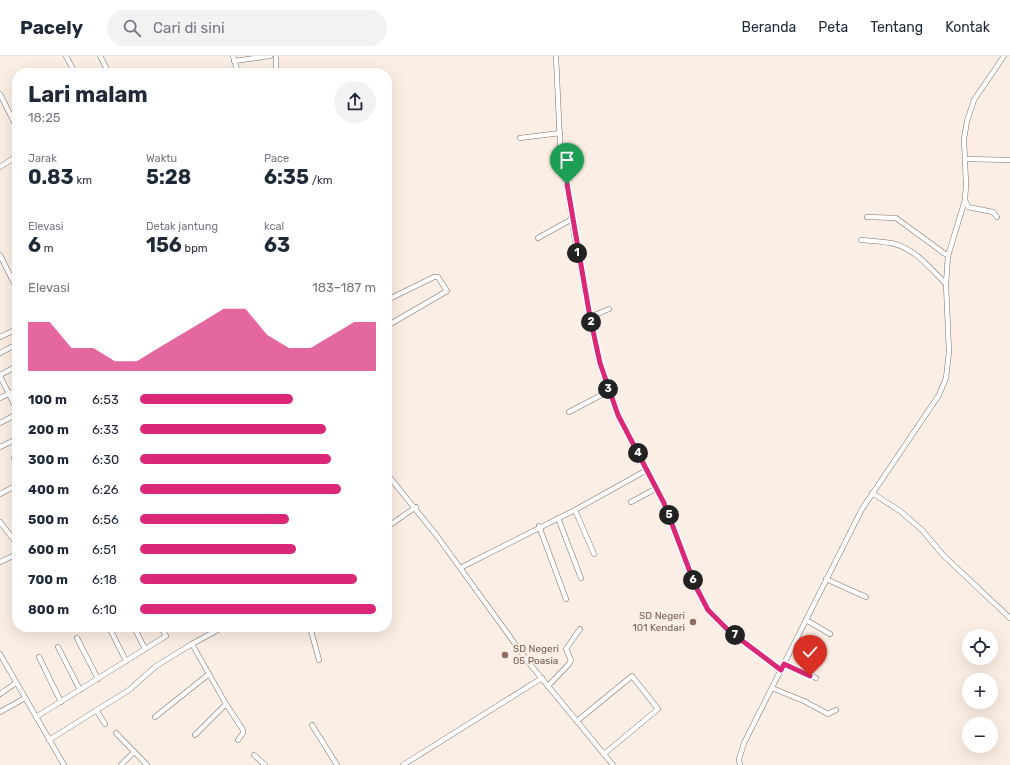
<!DOCTYPE html>
<html lang="id">
<meta charset="utf-8">
<style>
:root{--surface:#fff;--page:#f2f2f3;--text:#1f2937;--muted:#747a83;--line:#e0e1e3;--accent:#db2777}
body{margin:0;font-family:Rubik,sans-serif;background:var(--page);color:var(--text);height:100vh;display:flex;flex-direction:column;font-size:15px;white-space:nowrap}
*{box-sizing:border-box;margin:0}
p{font-size:13px;color:var(--muted)}
.icon{flex:none;width:22px;height:22px;fill:none;stroke:currentColor;stroke-width:2;stroke-linecap:round;stroke-linejoin:round}
.map{position:relative;flex:1;overflow:hidden}
.drawer{position:absolute;left:12px;top:12px;width:380px;height:564px;display:flex;flex-direction:column;background:var(--surface);border-radius:16px;box-shadow:0 4px 16px #0002}
.drawer>*{flex:none}
.controls{position:absolute;left:962px;top:573px;display:grid;gap:8px}
.controls a{display:grid;place-items:center;width:36px;height:36px;border-radius:50%;background:var(--surface);box-shadow:0 4px 16px #0002;font-size:20px}
.pin{position:absolute;display:grid;place-items:center;width:34px;height:34px;color:#fff;margin:-41px -17px;border-radius:50% 50% 50% 0;rotate:-45deg;box-shadow:0 0 4px #0007}
.pin .icon{rotate:45deg}
.km{position:absolute;width:20px;height:20px;margin:-10px;border-radius:50%;background:#222;color:#fff;font-size:11px;line-height:20px;text-align:center}
.round{display:grid;place-items:center;flex:none;width:42px;height:42px;border-radius:21px;background:var(--page)}
.headline{display:flex;align-items:center;justify-content:space-between;height:68px;padding:0 16px}
h1{font-size:22px;font-weight:700;line-height:30px}
.stats{display:grid;grid-template-columns:repeat(3,1fr);gap:6px;height:68px;padding:4px 16px}
.stats div{display:grid;align-content:center}
.stats b{font-size:20px;font-weight:700}
.stats small{font-size:11px;font-weight:400}
.stats p{font-size:11px}
.chart{height:112px;padding:8px 16px}
.chart p{display:flex;justify-content:space-between}
.chart svg{width:100%;height:72px;margin-top:4px;fill:var(--accent);opacity:.7}
ul{padding:0 16px;list-style:none;font-size:13px}
li{display:grid;grid-template-columns:64px 48px 1fr;align-items:center;height:30px}
li i{height:10px;border-radius:5px;background:var(--accent)}
header{display:flex;align-items:center;gap:24px;box-sizing:border-box;height:56px;padding:0 20px;background:var(--surface);border-bottom:1px solid var(--line)}
header strong{font-size:19px}
nav{display:flex;gap:22px;margin-inline-start:auto;font-size:14px}
.search{width:280px;height:36px;background:var(--page);display:flex;align-items:center;gap:10px;box-sizing:border-box;padding:0 14px;border-radius:22px;color:var(--muted);font-size:15px}
.map>svg:first-child{display:block}
.lines{fill:none;stroke-linecap:round;stroke-linejoin:round}
.minor-casing{stroke:#7c7168;stroke-width:5.5}
.minor{stroke:#fff;stroke-width:4.5}
.route-casing{stroke:#fff;stroke-width:8}
.route{stroke:#db2777;stroke-width:5}
.education-dot{fill:#8d6e63;stroke:#fbeee4;stroke-width:1.5}
.labels{text-anchor:middle;dominant-baseline:central;stroke-width:3.5;stroke-linejoin:round;paint-order:stroke}
.education-label{font-size:10px;fill:#785e54;stroke:#fbeee4;text-anchor:end}
</style>
<header>
<strong>Pacely</strong>
<div class="search"><svg class="icon" aria-label="search" viewBox="0 0 24 24"><circle cx="10" cy="10" r="6"/><path d="M15 15l6 6"/></svg>Cari di sini</div>
<nav><a>Beranda</a><a>Peta</a><a>Tentang</a><a>Kontak</a></nav>
</header>
<div class="map">
<svg width="1010" height="709" viewBox="0 0 1010 709">
<rect width="100%" height="100%" fill="#fbeee4"/>
<g class="lines">
<g class="minor-casing">
<g id="minor">
<path d="M66 0 75 17"/>
<path d="M100 0 109 17"/>
<path d="M233 0 238 17"/>
<path d="M276 0V13"/>
<path d="M556 0 560 87 575 184 590 261 600 307 609 335 618 359 664 447 695 529 708 554 728 575 781 614"/>
<path d="M234 5 270 0"/>
<path d="M0 38 17 72"/>
<path d="M520 82 560 77"/>
<path d="M965 103 1010 104"/>
<path d="M0 111 17 100"/>
<path d="M965 144 968 151 993 156 997 161"/>
<path d="M867 161 896 162 948 200"/>
<path d="M538 182 572 163"/>
<path d="M861 184C872 185 884 185 895 188 916 194 931 213 946 228"/>
<path d="M0 199 17 233"/>
<path d="M387 244 434 221H438L447 235 387 270"/>
<path d="M590 261 609 253"/>
<path d="M0 281 17 273"/>
<path d="M0 297 17 288"/>
<path d="M0 319 17 310"/>
<path d="M0 320 17 354"/>
<path d="M0 342 17 334"/>
<path d="M569 356 609 335"/>
<path d="M0 367 17 358"/>
<path d="M0 391 17 383"/>
<path d="M14 402 17 401"/>
<path d="M387 418 437 480 529 607 613 709"/>
<path d="M872 437 900 455 922 474 943 499 1010 562"/>
<path d="M0 438 17 429"/>
<path d="M631 446 657 432"/>
<path d="M575 454 594 498"/>
<path d="M558 462 581 522"/>
<path d="M0 466 17 488"/>
<path d="M539 470 566 543"/>
<path d="M387 471 416 451"/>
<path d="M0 506 17 498"/>
<path d="M460 512 575 454 647 414"/>
<path d="M826 523 866 541"/>
<path d="M806 564 830 578"/>
<path d="M109 571 126 605"/>
<path d="M134 571 145 593"/>
<path d="M310 571 319 604"/>
<path d="M77 582 98 623"/>
<path d="M192 588 226 648 195 679"/>
<path d="M58 591 80 634"/>
<path d="M0 598 64 709"/>
<path d="M39 601 61 646"/>
<path d="M784 608 816 622"/>
<path d="M548 630 569 608 571 604 566 593 580 573"/>
<path d="M772 632 804 645 828 658 836 654"/>
<path d="M0 638 16 627"/>
<path d="M226 648 243 674V677L238 684"/>
<path d="M97 655 105 668"/>
<path d="M0 656 25 642"/>
<path d="M36 661 166 580 161 571"/>
<path d="M155 661 209 618"/>
<path d="M577 665 632 620 658 653 604 698"/>
<path d="M312 669 337 709"/>
<path d="M116 677 147 709"/>
<path d="M49 684 129 634 156 610 192 588 223 571"/>
<path d="M254 699 265 709"/>
<path d="M121 709 134 696"/>
<path d="M403 709 542 622"/>
<path d="M740 709 739 703 744 687 862 453 939 339 946 322 949 296 946 228 948 200 965 144 966 128 964 83 967 65 974 44 1004 0"/>
</g>
</g>
<use href="#minor" class="minor"/>
</g>
<g class="lines">
<g class="route-casing">
<path id="route" d="M567 128 590 261 600 307 618 359 664 447 695 529 708 554 728 574 781 614 784 608 810 620"/>
</g>
<use href="#route" class="route"/>
</g>
<g class="education-dot">
<circle cx="693" cy="566" r="4"/>
<circle cx="505" cy="599" r="4"/>
</g>
<g class="labels">
<g class="education-label">
<text x="685" y="560">SD Negeri<tspan x="685" dy="12">101 Kendari</tspan></text>
<text x="513" y="593" text-anchor="start">SD Negeri<tspan x="513" dy="12">05 Poasia</tspan></text>
</g>
</g>
</svg>
<div class="controls">
<a><svg class="icon" aria-label="locate" viewBox="0 0 24 24"><circle cx="12" cy="12" r="6"/><path d="M12 2v4M12 18v4M2 12h4M18 12h4"/></svg></a>
<a>+</a>
<a>−</a>
</div>
<div class="pin" style="left:567px;top:128px;background:#1e9e55"><svg class="icon" aria-label="arrive" viewBox="0 0 24 24"><path d="M6 21V4h12l-3 4 3 4H6"/></svg></div>
<div class="pin" style="left:810px;top:620px;background:#d93025"><svg class="icon" aria-label="check" viewBox="0 0 24 24"><path d="M5 12l5 5 9-10"/></svg></div>
<b class="km" style="left:577px;top:197px">1</b>
<b class="km" style="left:591px;top:266px">2</b>
<b class="km" style="left:608px;top:333px">3</b>
<b class="km" style="left:638px;top:397px">4</b>
<b class="km" style="left:669px;top:459px">5</b>
<b class="km" style="left:693px;top:524px">6</b>
<b class="km" style="left:735px;top:579px">7</b>
<section class="drawer">
<div class="headline"><div><h1>Lari malam</h1><p>18:25</p></div><a class="round"><svg class="icon" aria-label="share" viewBox="0 0 24 24"><path d="M12 15V3M7 8l5-5 5 5M5 13v7h14v-7"/></svg></a></div>
<div class="stats">
<div><p>Jarak</p><b>0.83<small> km</small></b></div>
<div><p>Waktu</p><b>5:28</b></div>
<div><p>Pace</p><b>6:35<small> /km</small></b></div>
</div>
<div class="stats">
<div><p>Elevasi</p><b>6<small> m</small></b></div>
<div><p>Detak jantung</p><b>156<small> bpm</small></b></div>
<div><p>kcal</p><b>63</b></div>
</div>
<div class="chart"><p><span>Elevasi</span>183–187 m</p>
<svg viewBox="0 0 160 44" preserveAspectRatio="none"><path d="M0 44V14L10 14L20 30L30 30L40 38L50 38L60 30L70 22L80 14L90 6L100 6L110 22L120 30L130 30L140 22L150 14L160 14V44z"/></svg>
</div>
<ul>
<li><b>100 m</b>6:53<i style="width:65%"></i></li>
<li><b>200 m</b>6:33<i style="width:79%"></i></li>
<li><b>300 m</b>6:30<i style="width:81%"></i></li>
<li><b>400 m</b>6:26<i style="width:85%"></i></li>
<li><b>500 m</b>6:56<i style="width:63%"></i></li>
<li><b>600 m</b>6:51<i style="width:66%"></i></li>
<li><b>700 m</b>6:18<i style="width:92%"></i></li>
<li><b>800 m</b>6:10<i style="width:100%"></i></li>
</ul>
</section>
</div>
